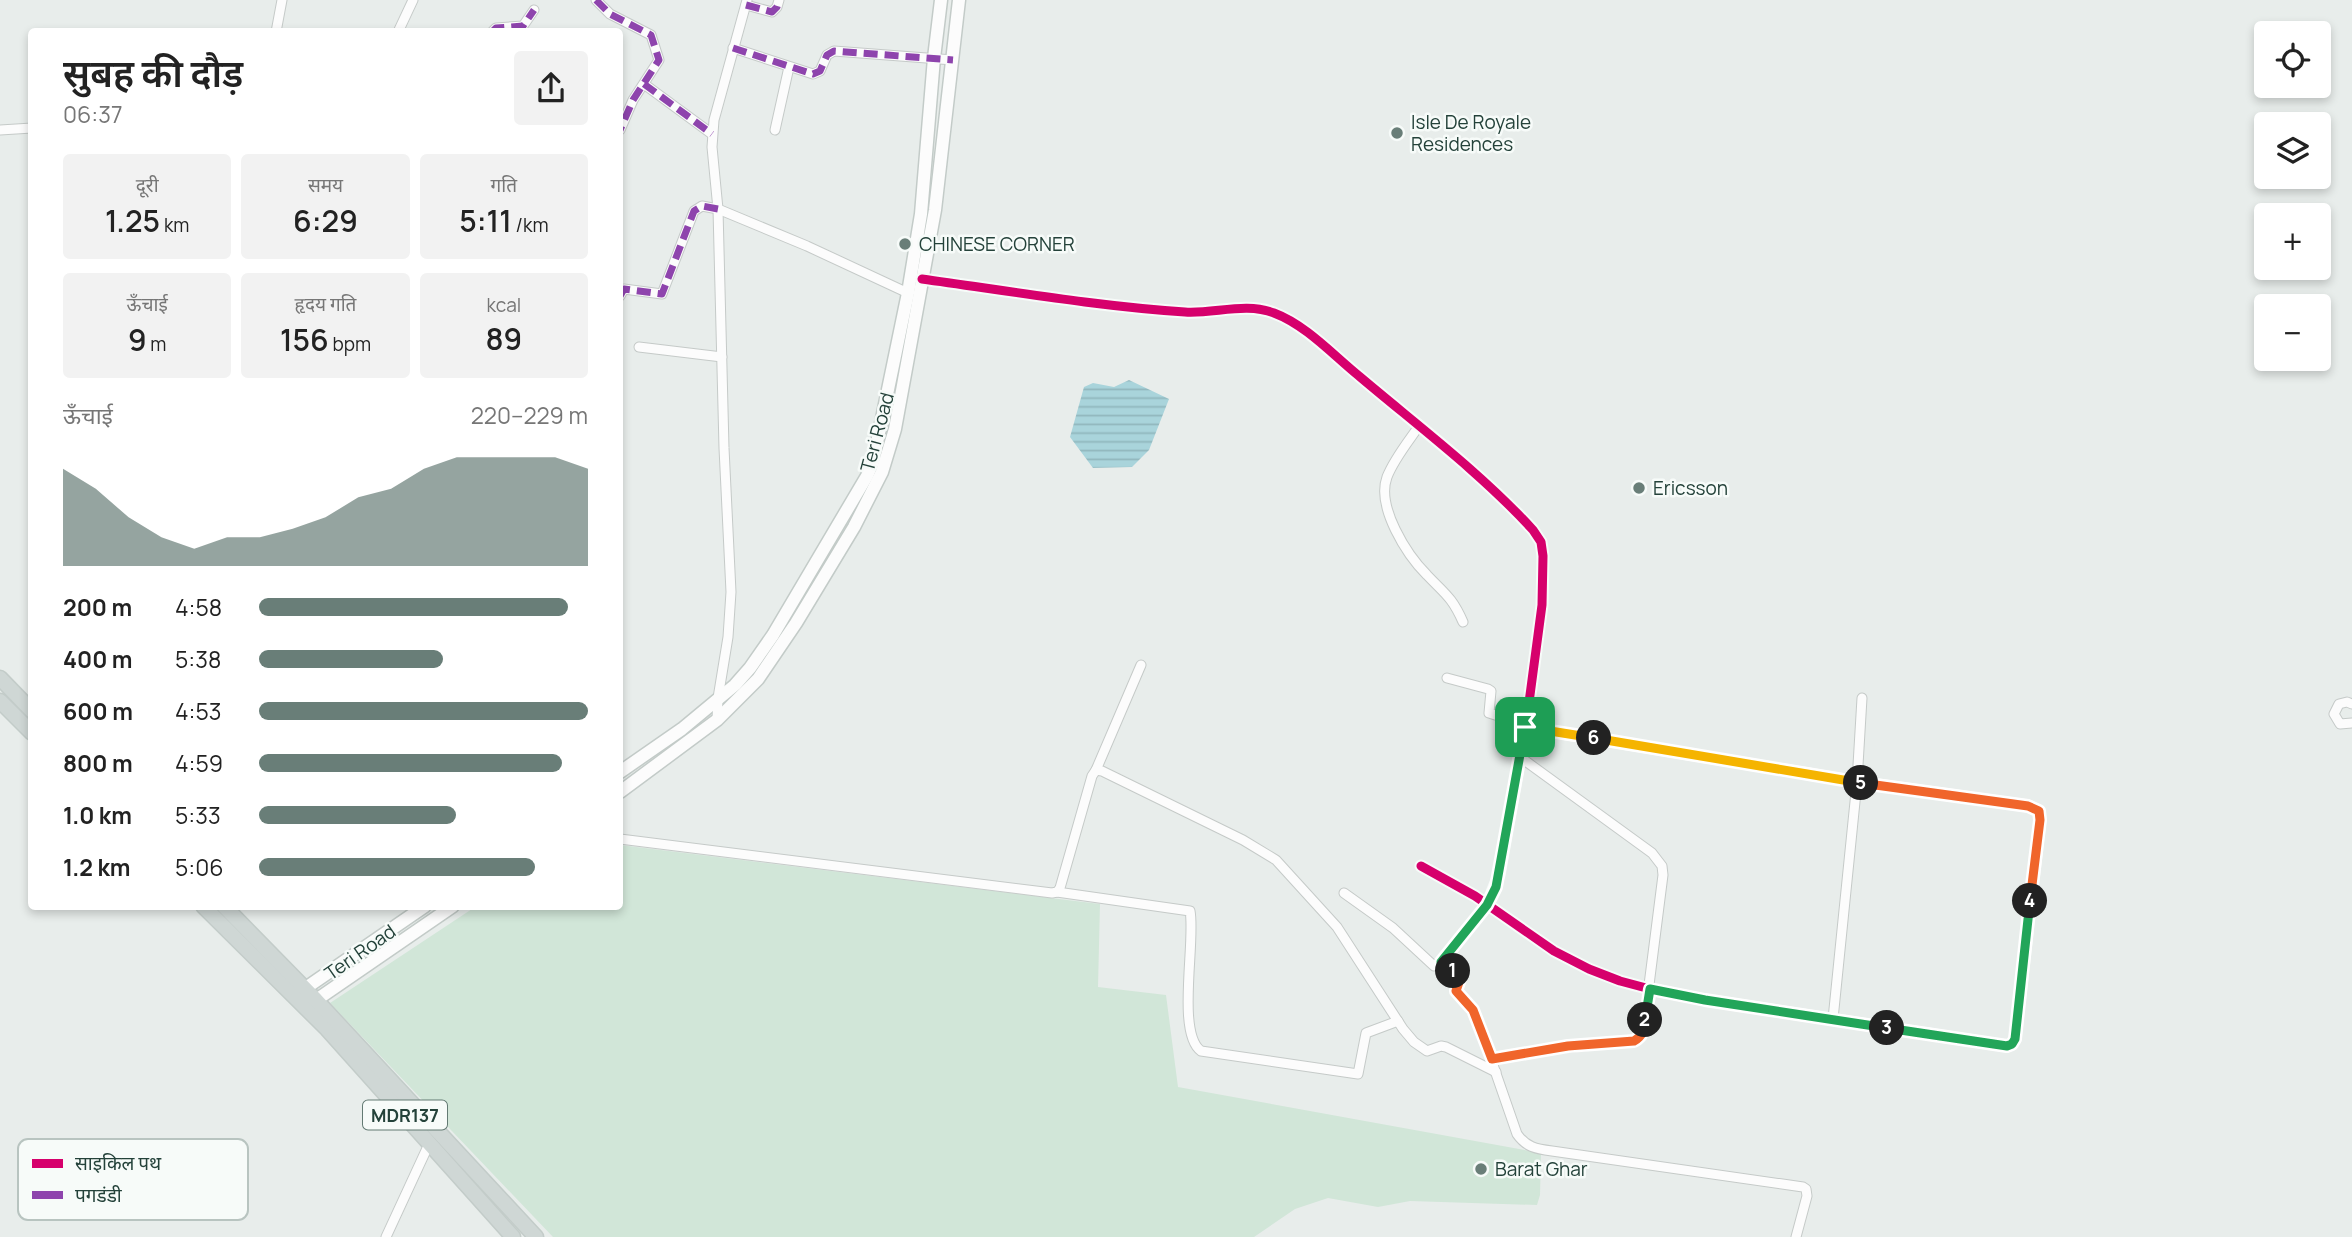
<!DOCTYPE html>
<html lang="hi">
<meta charset="utf-8">
<style>
:root{--surface:#fff;--page:#f2f2f2;--text:#222;--muted:#767676;--accent:#697e78}
body{margin:0;font-family:Manrope,"Noto Sans Devanagari",sans-serif;background:var(--page);color:var(--text);height:100vh;display:flex;flex-direction:column;font-size:26px;white-space:nowrap}
*{box-sizing:border-box;margin:0}
p{font-size:23px;color:var(--muted)}
.icon{flex:none;width:38px;height:38px;fill:none;stroke:currentColor;stroke-width:2;stroke-linecap:round;stroke-linejoin:round}
.map{position:relative;flex:1;overflow:hidden}
.drawer{position:absolute;left:28px;top:28px;width:595px;height:882px;display:flex;flex-direction:column;background:var(--surface);border-radius:7px;box-shadow:0 4px 10px #0003}
.drawer>*{flex:none}
.tools{position:absolute;left:2254px;top:21px;display:grid;gap:14px}
.tools a{display:grid;place-items:center;width:77px;height:77px;border-radius:7px;background:var(--surface);box-shadow:0 4px 10px #0003;font-size:35px}
.pin{position:absolute;display:grid;place-items:center;width:60px;height:60px;color:#fff;margin:-30px;border-radius:14px;box-shadow:0 4px 10px #0006}
.km{position:absolute;width:35px;height:35px;margin:-18px;border-radius:50%;background:#222;color:#fff;font-size:19px;line-height:35px;text-align:center}
.round{display:grid;place-items:center;flex:none;width:74px;height:74px;border-radius:7px;background:var(--page)}
.headline{display:flex;align-items:center;justify-content:space-between;height:119px;padding:0 35px}
h1{font-size:38px;font-weight:600;line-height:52px}
.stats{display:grid;grid-template-columns:repeat(3,1fr);gap:10px;height:119px;padding:7px 35px}
.stats div{display:grid;align-content:center;border-radius:7px;background:var(--page);text-align:center}
.stats b{font-size:30px;font-weight:600}
.stats small{font-size:19px;font-weight:400}
.stats p{font-size:19px}
.chart{height:196px;padding:14px 35px}
.chart p{display:flex;justify-content:space-between}
.chart svg{width:100%;height:126px;margin-top:7px;fill:var(--accent);opacity:.7}
ul{padding:0 35px;list-style:none;font-size:23px}
li{display:grid;grid-template-columns:112px 84px 1fr;align-items:center;height:52px}
li i{height:18px;border-radius:9px;background:var(--accent)}
.map>svg:first-child{display:block}
.green{fill:#d1e6d8}
.water{fill:url(#water-rules)}
.lines{fill:none;stroke-linecap:round;stroke-linejoin:round}
.street-casing{stroke:#c5cac8;stroke-width:11}
.secondary-casing{stroke:#c3cbc8;stroke-width:15}
.primary-casing{stroke:#c3ccc9;stroke-width:17}
.street{stroke:#fcfcfc;stroke-width:9}
.secondary{stroke:#fcfcfc;stroke-width:12}
.primary{stroke:#cfd7d5;stroke-width:14}
.quiet{stroke:#8e44ad;stroke-width:7;stroke-dasharray:14 7;stroke-linecap:butt}
.cycleway-casing{stroke:#f7fbf9;stroke-width:13}
.cycleway{stroke:#d6006c;stroke-width:9}
.split-1-casing{stroke:#fff;stroke-width:14}
.split-2-casing{stroke:#fff;stroke-width:14}
.split-3-casing{stroke:#fff;stroke-width:14}
.split-4-casing{stroke:#fff;stroke-width:14}
.split-5-casing{stroke:#fff;stroke-width:14}
.split-6-casing{stroke:#fff;stroke-width:14}
.split-7-casing{stroke:#fff;stroke-width:14}
.split-1{stroke:#22a559;stroke-width:9}
.split-2{stroke:#f0652b;stroke-width:9}
.split-3{stroke:#22a559;stroke-width:9}
.split-4{stroke:#22a559;stroke-width:9}
.split-5{stroke:#f0652b;stroke-width:9}
.split-6{stroke:#f5b400;stroke-width:9}
.split-7{stroke:#f5b400;stroke-width:9}
.poi-dot{fill:#697e78;stroke:#f7fbf9;stroke-width:2.5}
.labels{text-anchor:middle;dominant-baseline:central;stroke-width:5;stroke-linejoin:round;paint-order:stroke}
.shield{fill:#f7fbf9;stroke:#637a73;stroke-width:2}
.shield-label{font-size:18px;font-weight:bold;fill:#24423a}
.poi-label{font-size:19px;fill:#24423a;stroke:#f7fbf9;text-anchor:start}
.street-label{font-size:19px;fill:#24423a;stroke:#f7fbf9}
.key{fill:#f7fbf9;stroke:#b8c4c0;stroke-width:2}
.key-label{font-size:19px;fill:#24423a}
</style>
<div class="map">
<svg width="2352" height="1237" viewBox="0 0 2352 1237">
<defs>
<pattern id="water-rules" width="6" height="5" patternUnits="userSpaceOnUse" patternTransform="scale(1.75)"><rect width="6" height="5" fill="#a9d4db"/><path d="M0 2.5h6" fill="none" stroke="#91b7bd"/></pattern>
</defs>
<rect width="100%" height="100%" fill="#e8edeb"/>
<path class="green" d="M620 845 1100 904 1098 987 1166 995 1178 1087 1541 1153 1540 1195 1537 1205 1410 1201 1378 1207 1328 1198 1295 1209 1254 1237H553L330 1003 475 907 620 906Z"/>
<path class="water" d="M1129 380 1169 399 1149 450 1132 467 1093 468 1070 437 1084 387 1093 383 1114 387Z"/>
<g class="lines">
<g class="street-casing">
<g id="street">
<path d="M596 0 610 14 651 35 659 60 633 100 620 130"/>
<path d="M746 5 772 12 777 7 779 0"/>
<path d="M276 32 282 0"/>
<path d="M398 32 413 0"/>
<path d="M492 32 496 28 523 26 534 10"/>
<path d="M733 48 813 74 820 71 827 55 834 51 953 60"/>
<path d="M644 84 712 134"/>
<path d="M0 130 32 128"/>
<path d="M775 130 789 67"/>
<path d="M922 279C1009 291 1097 306 1185 312 1214 314 1246 302 1274 313 1306 325 1333 355 1359 376 1418 426 1481 473 1533 530L1541 542 1543 556 1542 605 1526 725 1499 875 1487 905 1441 962"/>
<path d="M620 296 624 289 662 294 694 211 702 206 718 209 807 246 908 293"/>
<path d="M639 347 722 357"/>
<path d="M1419 426C1408 442 1394 459 1387 477 1376 507 1407 555 1427 575 1445 594 1452 597 1463 622"/>
<path d="M1447 678 1488 689 1491 691 1489 713 1526 725"/>
<path d="M2352 704 2347 702 2339 704 2334 714 2340 724 2352 723"/>
<path d="M717 720 718 698 728 637 731 592 724 448 718 209 712 147 714 120 747 0"/>
<path d="M1096 770 1141 665"/>
<path d="M620 839 1052 893 1057 892 1060 888 1092 776 1096 770 1102 771 1243 840 1276 860 1337 927 1403 1029 1414 1042 1427 1051 1441 1046 1446 1047 1496 1072"/>
<path d="M1421 866 1475 896 1554 951 1589 969 1620 981 1650 989 1705 1000 2007 1046 2012 1044 2015 1039 2040 820 2039 811 2028 806 1857 782 1525 727"/>
<path d="M1057 892 1190 911C1196 940 1176 1033 1201 1051L1358 1074 1366 1033 1398 1021"/>
<path d="M1344 893 1393 928 1434 966 1443 961 1459 978 1456 991 1476 1016 1517 1134C1526 1147 1536 1149 1552 1151L1803 1187 1806 1189 1807 1196 1796 1237"/>
<path d="M1833 1019 1857 782 1862 698"/>
<path d="M1492 1059 1550 1049 1634 1041 1640 1038 1643 1032 1663 875 1662 866 1652 853 1520 757"/>
<path d="M386 1237 429 1144"/>
</g>
</g>
<g class="secondary-casing">
<g id="secondary">
<path d="M620 772 682 729 735 685 750 668 773 635 867 476 873 462 908 293 921 214 934 58 941 0"/>
<path d="M620 792 717 720 758 679 796 623 854 527 882 472 895 429 935 210 959 0"/>
<path d="M297 994 425 906"/>
<path d="M309 1005 453 906"/>
</g>
</g>
<g class="primary-casing">
<g id="primary">
<path d="M0 678 32 711"/>
<path d="M0 701 32 733"/>
<path d="M203 906 327 1029 513 1237"/>
<path d="M224 906 316 1000 536 1237"/>
</g>
</g>
<use href="#street" class="street"/>
<use href="#secondary" class="secondary"/>
<use href="#primary" class="primary"/>
<g class="quiet">
<path d="M596 0 610 14 651 35 659 60 633 100 620 130"/>
<path d="M746 5 772 12 777 7 779 0"/>
<path d="M492 32 496 28 523 26 534 10"/>
<path d="M733 48 813 74 820 71 827 55 834 51 953 60"/>
<path d="M644 84 712 134"/>
<path d="M620 296 624 289 662 294 694 211 702 206 718 209"/>
</g>
<g class="cycleway-casing">
<g id="cycleway">
<path d="M922 279C1009 291 1097 306 1185 312 1214 314 1246 302 1274 313 1306 325 1333 355 1359 376 1418 426 1481 473 1533 530L1541 542 1543 556 1542 605 1526 725 1499 875 1487 905 1441 962"/>
<path d="M1421 866 1475 896 1554 951 1589 969 1620 981 1650 989 1705 1000 2007 1046 2012 1044 2015 1039 2040 820 2039 811 2028 806 1857 782 1525 727"/>
</g>
</g>
<use href="#cycleway" class="cycleway"/>
</g>
<g class="lines">
<g class="split-1-casing">
<path id="split-1" d="M1453 971 1441 962 1487 905 1496 887 1525 727"/>
</g>
<g class="split-2-casing">
<path id="split-2" d="M1453 971 1460 979 1456 991 1473 1010 1492 1059 1568 1046 1634 1041C1643 1036 1644 1030 1645 1020"/>
</g>
<g class="split-3-casing">
<path id="split-3" d="M1645 1020 1650 989 1705 1000 1887 1028"/>
</g>
<g class="split-4-casing">
<path id="split-4" d="M1887 1028 2007 1046 2012 1044 2015 1039 2030 901"/>
</g>
<g class="split-5-casing">
<path id="split-5" d="M1861 783 2028 806 2039 811 2040 820 2030 901"/>
</g>
<g class="split-6-casing">
<path id="split-6" d="M1594 738 1861 783"/>
</g>
<g class="split-7-casing">
<path id="split-7" d="M1525 727 1594 738"/>
</g>
<use href="#split-1" class="split-1"/>
<use href="#split-2" class="split-2"/>
<use href="#split-3" class="split-3"/>
<use href="#split-4" class="split-4"/>
<use href="#split-5" class="split-5"/>
<use href="#split-6" class="split-6"/>
<use href="#split-7" class="split-7"/>
</g>
<g class="poi-dot">
<circle cx="1397" cy="133" r="7"/>
<circle cx="905" cy="244" r="7"/>
<circle cx="1639" cy="488" r="7"/>
<circle cx="1481" cy="1169" r="7"/>
</g>
<g class="labels">
<rect class="shield" x="363" y="1100.5" width="84" height="29" rx="5"/>
<g class="shield-label">
<text x="405" y="1115">MDR137</text>
</g>
<g class="poi-label">
<text x="1411" y="122">Isle De Royale<tspan x="1411" dy="22">Residences</tspan></text>
<text x="919" y="244">CHINESE CORNER</text>
<text x="1653" y="488">Ericsson</text>
<text x="1495" y="1169">Barat Ghar</text>
</g>
<g class="street-label">
<text transform="translate(877 432) rotate(-75)">Teri Road</text>
<text transform="translate(360 952) rotate(-35)">Teri Road</text>
</g>
</g>
<rect x="18" y="1139" width="230" height="81" rx="10" class="key"/>
<rect x="32" y="1159" width="31" height="9" fill="#d6006c"/>
<rect x="32" y="1191" width="31" height="8" fill="#8e44ad"/>
<g class="key-label">
<text x="75" y="1170">साइकिल पथ</text>
<text x="75" y="1202">पगडंडी</text>
</g>
</svg>
<div class="tools">
<a><svg class="icon" aria-label="locate" viewBox="0 0 24 24"><circle cx="12" cy="12" r="6"/><path d="M12 2v4M12 18v4M2 12h4M18 12h4"/></svg></a>
<a><svg class="icon" aria-label="layers" viewBox="0 0 24 24"><path d="M12 4l9 5-9 5-9-5zM3 14l9 5 9-5"/></svg></a>
<a>+</a>
<a>−</a>
</div>
<div class="pin" style="left:1525px;top:727px;background:#1e9e55"><svg class="icon" aria-label="arrive" viewBox="0 0 24 24"><path d="M6 21V4h12l-3 4 3 4H6"/></svg></div>
<b class="km" style="left:1453px;top:971px">1</b>
<b class="km" style="left:1645px;top:1020px">2</b>
<b class="km" style="left:1887px;top:1028px">3</b>
<b class="km" style="left:2030px;top:901px">4</b>
<b class="km" style="left:1861px;top:783px">5</b>
<b class="km" style="left:1594px;top:738px">6</b>
<section class="drawer">
<div class="headline"><div><h1>सुबह की दौड़</h1><p>06:37</p></div><a class="round"><svg class="icon" aria-label="share" viewBox="0 0 24 24"><path d="M12 15V3M7 8l5-5 5 5M5 13v7h14v-7"/></svg></a></div>
<div class="stats">
<div><p>दूरी</p><b>1.25<small> km</small></b></div>
<div><p>समय</p><b>6:29</b></div>
<div><p>गति</p><b>5:11<small> /km</small></b></div>
</div>
<div class="stats">
<div><p>ऊँचाई</p><b>9<small> m</small></b></div>
<div><p>हृदय गति</p><b>156<small> bpm</small></b></div>
<div><p>kcal</p><b>89</b></div>
</div>
<div class="chart"><p><span>ऊँचाई</span>220–229 m</p>
<svg viewBox="0 0 160 44" preserveAspectRatio="none"><path d="M0 44V10L10 17L20 27L30 34L40 38L50 34L60 34L70 31L80 27L90 20L100 17L110 10L120 6L130 6L140 6L150 6L160 10V44z"/></svg>
</div>
<ul>
<li><b>200 m</b>4:58<i style="width:94%"></i></li>
<li><b>400 m</b>5:38<i style="width:56%"></i></li>
<li><b>600 m</b>4:53<i style="width:100%"></i></li>
<li><b>800 m</b>4:59<i style="width:92%"></i></li>
<li><b>1.0 km</b>5:33<i style="width:60%"></i></li>
<li><b>1.2 km</b>5:06<i style="width:84%"></i></li>
</ul>
</section>
</div>
